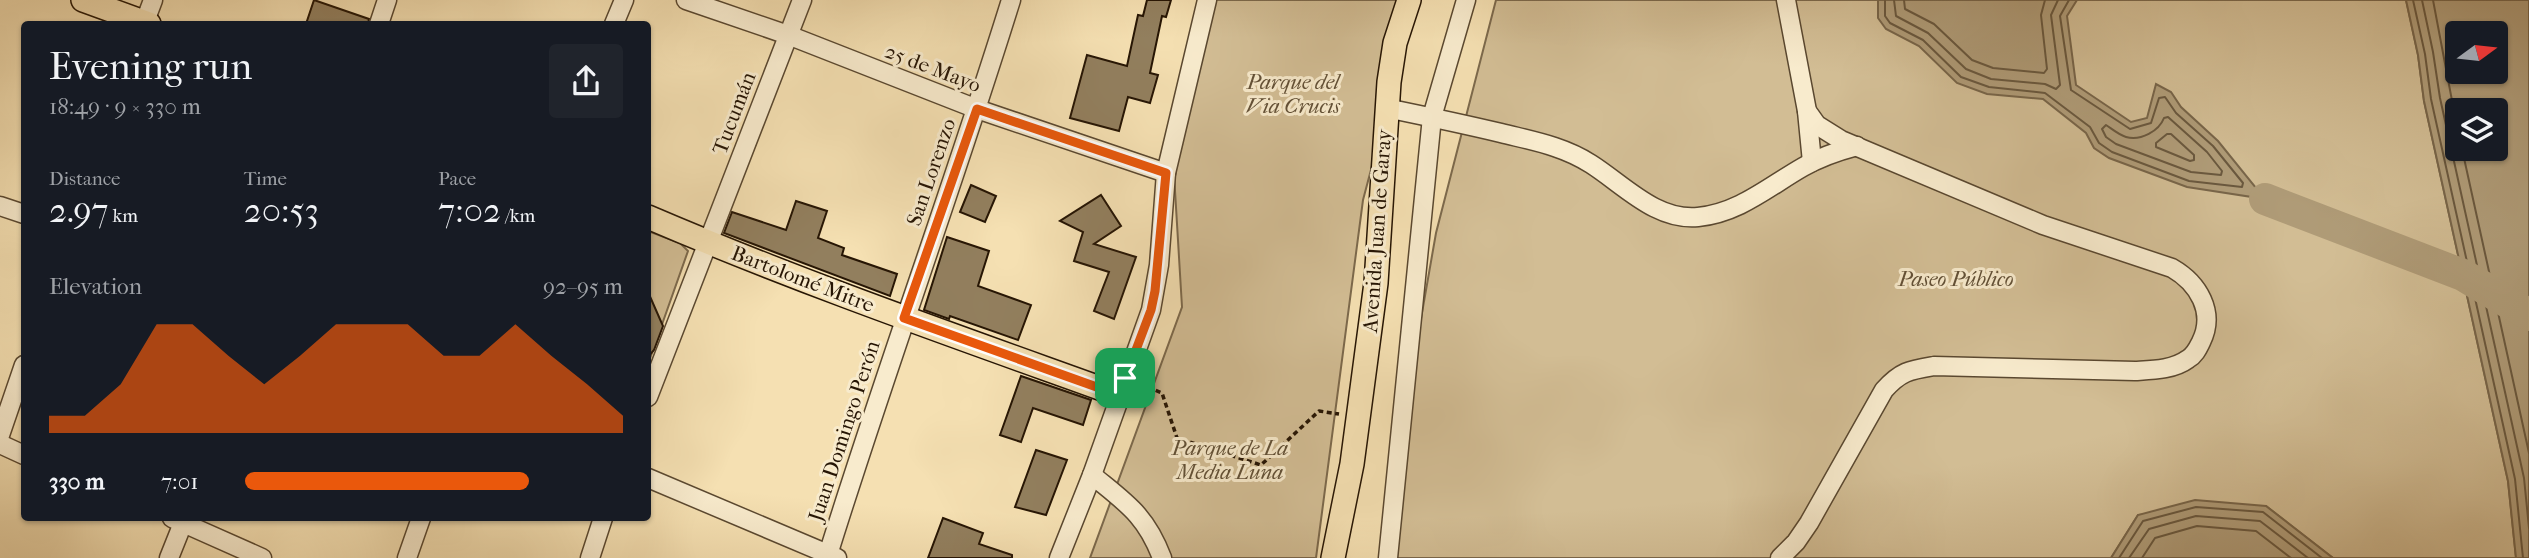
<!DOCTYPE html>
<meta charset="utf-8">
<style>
:root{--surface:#171b24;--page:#20242c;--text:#f1f3f6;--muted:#9ea1a6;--accent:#ea580c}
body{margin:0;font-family:"IM FELL French Canon",serif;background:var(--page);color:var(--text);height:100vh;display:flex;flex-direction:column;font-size:26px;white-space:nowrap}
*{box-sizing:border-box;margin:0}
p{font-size:23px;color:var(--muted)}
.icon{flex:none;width:38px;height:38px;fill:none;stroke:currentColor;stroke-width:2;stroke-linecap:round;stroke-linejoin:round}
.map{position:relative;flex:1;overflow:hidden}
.sheet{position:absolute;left:21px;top:21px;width:630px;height:500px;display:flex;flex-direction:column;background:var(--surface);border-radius:7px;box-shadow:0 2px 5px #0004}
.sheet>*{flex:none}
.needle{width:46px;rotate:75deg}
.tools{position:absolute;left:2445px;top:21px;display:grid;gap:14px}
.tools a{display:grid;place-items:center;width:63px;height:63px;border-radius:7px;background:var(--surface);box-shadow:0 2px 5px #0004;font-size:35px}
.pin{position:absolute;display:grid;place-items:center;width:60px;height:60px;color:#fff;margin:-30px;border-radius:14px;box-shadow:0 4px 10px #0006}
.round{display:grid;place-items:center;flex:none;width:74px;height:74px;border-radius:7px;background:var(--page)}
.overview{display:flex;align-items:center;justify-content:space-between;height:119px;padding:0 28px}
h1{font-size:38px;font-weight:600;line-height:52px}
.figures{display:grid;grid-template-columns:repeat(3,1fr);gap:10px;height:119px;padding:7px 28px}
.figures div{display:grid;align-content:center}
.figures b{font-size:35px;font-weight:600}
.figures small{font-size:19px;font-weight:400}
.figures p{font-size:19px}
.chart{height:196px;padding:14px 28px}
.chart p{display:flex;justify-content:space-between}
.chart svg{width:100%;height:126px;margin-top:7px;fill:var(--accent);opacity:.7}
ul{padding:0 28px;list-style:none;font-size:23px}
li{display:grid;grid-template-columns:112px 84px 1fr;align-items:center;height:52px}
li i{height:18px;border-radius:9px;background:var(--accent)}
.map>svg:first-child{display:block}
.green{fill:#d2bd94;stroke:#7c694c;stroke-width:2}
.water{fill:#af9b77;stroke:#786549;stroke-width:2;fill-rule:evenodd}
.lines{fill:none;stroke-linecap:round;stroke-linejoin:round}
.shore{stroke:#6a583e;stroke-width:2}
.river{stroke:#af9b77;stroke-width:32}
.building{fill:#927f5e;stroke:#261504;stroke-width:2}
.minor-casing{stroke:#5a4830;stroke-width:21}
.major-casing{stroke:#261504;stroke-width:26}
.path{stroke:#261504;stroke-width:3.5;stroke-dasharray:5 3.5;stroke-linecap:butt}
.minor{stroke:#f8ebcd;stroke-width:18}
.major{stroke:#f5e0b2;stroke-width:23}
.route-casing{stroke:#fff;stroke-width:14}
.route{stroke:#ea580c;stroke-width:9}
.labels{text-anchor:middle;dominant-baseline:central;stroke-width:6;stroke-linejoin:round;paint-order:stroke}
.street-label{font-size:21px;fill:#261504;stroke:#f8ebcd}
.park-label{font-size:21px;font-style:italic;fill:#625036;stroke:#f8ebcd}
</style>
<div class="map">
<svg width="2529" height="558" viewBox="0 0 2529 558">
<rect width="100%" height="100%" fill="#f5e0b2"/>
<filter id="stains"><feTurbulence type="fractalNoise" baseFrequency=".00286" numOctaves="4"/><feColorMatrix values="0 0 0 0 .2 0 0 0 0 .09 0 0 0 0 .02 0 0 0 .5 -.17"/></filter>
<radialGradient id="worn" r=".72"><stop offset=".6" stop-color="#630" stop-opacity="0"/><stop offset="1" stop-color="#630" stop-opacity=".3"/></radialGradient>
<g class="green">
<path d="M1214 0H1416L1363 200 1316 558H1090L1182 307 1174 174Z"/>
<path d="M1496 0H2406L2418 55 2424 101 2508 481 2516 558H2333L2266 506 2138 515 2111 558H1396L1409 387 1436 233Z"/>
<path d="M648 231 680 243 688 251 648 364Z"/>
</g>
<g class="water">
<path d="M1878 0H2077L2067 16 2076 85 2131 122 2147 118 2156 84 2171 92 2181 107 2218 141 2265 199 2187 187 2109 158 2094 148 2086 133 2043 99 1987 94 1957 83 1919 46 1886 29 1878 18Z"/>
<path d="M2406 0H2529V558H2516L2508 481 2424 101 2418 55ZM2496 33V72H2457V33ZM2496 110V149H2457V110Z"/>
<path d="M2195 500 2266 506 2333 558H2111L2138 515Z"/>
</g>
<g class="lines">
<g class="shore">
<path d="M1885 0V16L1890 23 1923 40 1961 77 1989 87 2045 93 2090 127 2099 143 2112 152 2189 181 2242 187 2243 183 2213 146 2176 113 2165 97 2159 98 2151 123 2130 129 2071 90 2060 16 2069 0"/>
<path d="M1894 0 1896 16 1928 33 1966 69 1991 79 2045 84 2056 89 2060 85 2051 15 2058 0"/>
<path d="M1904 0 1905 9 1934 24 1972 60 1993 68 2044 73 2047 69 2041 15 2045 0"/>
<path d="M2413 0 2425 54 2431 99 2515 479 2523 558"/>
<path d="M2422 0 2433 52 2440 98 2524 478 2529 528"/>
<path d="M2433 0 2457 127"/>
<path d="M2168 117 2207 152 2222 171 2221 175 2191 172 2116 144 2106 137 2102 129 2106 125C2112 129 2119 135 2126 137 2141 141 2159 131 2164 118Z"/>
<path d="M2167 134H2171L2194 155V160L2190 161 2156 147V143Z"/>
<path d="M2462 149 2529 453"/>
<path d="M2119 558 2143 521 2196 507 2263 512 2322 558"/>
<path d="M2129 558 2149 529 2196 516 2260 521 2308 558"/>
<path d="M2142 558 2155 538 2197 526 2256 531 2291 558"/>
</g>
<path class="river" d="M2265 199 2463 275 2529 315"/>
</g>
<g class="building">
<path d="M314 0 369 19 368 24H306Z"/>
<path d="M1147 0H1171L1166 17 1162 16 1150 73 1158 75 1150 103 1128 97 1119 131 1070 118 1087 55 1127 66 1138 15 1143 16Z"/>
<path d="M971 185 996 196 985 222 960 212Z"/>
<path d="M1101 195 1121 226 1094 244 1136 257 1114 319 1094 311 1109 272 1074 261 1083 232 1060 221Z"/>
<path d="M796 201 827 211 818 238 844 248 842 255 897 274 890 296 724 233 732 212 786 230Z"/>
<path d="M947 237 989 251 978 286 1031 305 1018 340 950 316 949 319 924 310Z"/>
<path d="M648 292 663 326 654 350 648 357Z"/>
<path d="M1021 376 1091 400 1083 425 1033 408 1021 442 1000 435Z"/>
<path d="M1036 450 1067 460 1046 515 1015 507Z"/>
<path d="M943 518 983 533 979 544 1012 555V558H928Z"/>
</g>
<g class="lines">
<g class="minor-casing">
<g id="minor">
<path d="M686 0 788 35 977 109 1166 173"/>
<path d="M144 24 153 0"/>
<path d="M379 24 387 0"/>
<path d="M614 24 624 0"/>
<path d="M1386 108C1425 116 1463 124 1501 133 1533 141 1563 146 1591 164 1624 185 1656 221 1698 217 1739 213 1768 187 1803 167 1820 157 1838 151 1857 146"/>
<path d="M1807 111 1812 162"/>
<path d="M0 206 24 214"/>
<path d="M648 397 802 0"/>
<path d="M0 435 24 365"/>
<path d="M0 444 24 455"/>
<path d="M1092 475C1126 503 1146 515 1162 558"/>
<path d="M648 478 837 558"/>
<path d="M172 518 262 558"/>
<path d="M169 558 185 518"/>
<path d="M407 558 421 518"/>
<path d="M590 558 603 518"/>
<path d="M827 558C885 371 953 187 1011 0"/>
<path d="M1059 558 1092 475 1151 310 1159 265 1166 173 1207 0"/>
<path d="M1388 558 1432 117 1466 0"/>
<path d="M1780 558 1796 542 1809 523 1884 390C1901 371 1910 370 1934 366L2135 371C2152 370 2173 370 2188 359 2195 355 2198 348 2201 342 2216 312 2198 283 2172 268L2043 225 1841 140 1817 125 1807 111 1786 0"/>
</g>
</g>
<g class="major-casing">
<g id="major">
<path d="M83 0 149 24"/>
<path d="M648 217C802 283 961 338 1119 395"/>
<path d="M1333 558 1352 464 1376 283 1389 82 1395 43 1409 0"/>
</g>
</g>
<path class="path" d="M1140 384 1162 393 1177 438 1261 465 1319 411 1339 414"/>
<use href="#minor" class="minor"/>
<use href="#major" class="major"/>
</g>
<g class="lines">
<g class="route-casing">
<path id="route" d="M977 109 1166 173 1155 291 1151 310 1119 395 904 318Z"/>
</g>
<use href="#route" class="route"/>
</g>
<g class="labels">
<g class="street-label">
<text transform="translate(933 68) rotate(21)">25 de Mayo</text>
<text transform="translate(734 113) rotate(-69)">Tucumán</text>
<text transform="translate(931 172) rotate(-71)">San Lorenzo</text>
<text transform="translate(1377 231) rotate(-86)">Avenida Juan de Garay</text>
<text transform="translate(803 279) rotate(21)">Bartolomé Mitre</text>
<text transform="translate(844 431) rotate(-72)">Juan Domingo Perón</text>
</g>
<g class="park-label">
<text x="1293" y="82">Parque del<tspan x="1293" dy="24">Via Crucis</tspan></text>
<text x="1956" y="279">Paseo Público</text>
<text x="1230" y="448">Parque de La<tspan x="1230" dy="24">Media Luna</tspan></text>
</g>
</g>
<rect width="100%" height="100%" filter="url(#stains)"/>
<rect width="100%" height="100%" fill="url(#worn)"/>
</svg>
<div class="tools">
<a><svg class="needle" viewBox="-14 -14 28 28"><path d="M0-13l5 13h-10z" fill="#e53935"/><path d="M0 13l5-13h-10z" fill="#9ea1a6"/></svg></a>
<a><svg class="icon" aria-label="layers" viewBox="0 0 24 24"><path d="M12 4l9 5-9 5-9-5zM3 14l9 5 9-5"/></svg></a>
</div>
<div class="pin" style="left:1125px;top:378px;background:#1e9e55"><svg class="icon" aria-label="arrive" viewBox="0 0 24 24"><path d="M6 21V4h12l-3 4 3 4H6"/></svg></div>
<section class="sheet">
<div class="overview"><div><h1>Evening run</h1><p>18:49 · 9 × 330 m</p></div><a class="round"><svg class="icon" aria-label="share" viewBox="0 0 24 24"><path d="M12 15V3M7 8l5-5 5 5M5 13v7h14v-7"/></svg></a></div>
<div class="figures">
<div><p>Distance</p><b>2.97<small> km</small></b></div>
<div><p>Time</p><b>20:53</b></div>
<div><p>Pace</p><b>7:02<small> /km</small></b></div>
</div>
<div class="chart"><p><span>Elevation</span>92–95 m</p>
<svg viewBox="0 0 160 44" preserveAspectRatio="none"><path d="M0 44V38L10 38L20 27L30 6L40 6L50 17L60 27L70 17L80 6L90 6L100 6L110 17L120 17L130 6L140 17L150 27L160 38V44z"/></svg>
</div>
<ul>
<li><b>330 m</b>7:01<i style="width:75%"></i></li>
</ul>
</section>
</div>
